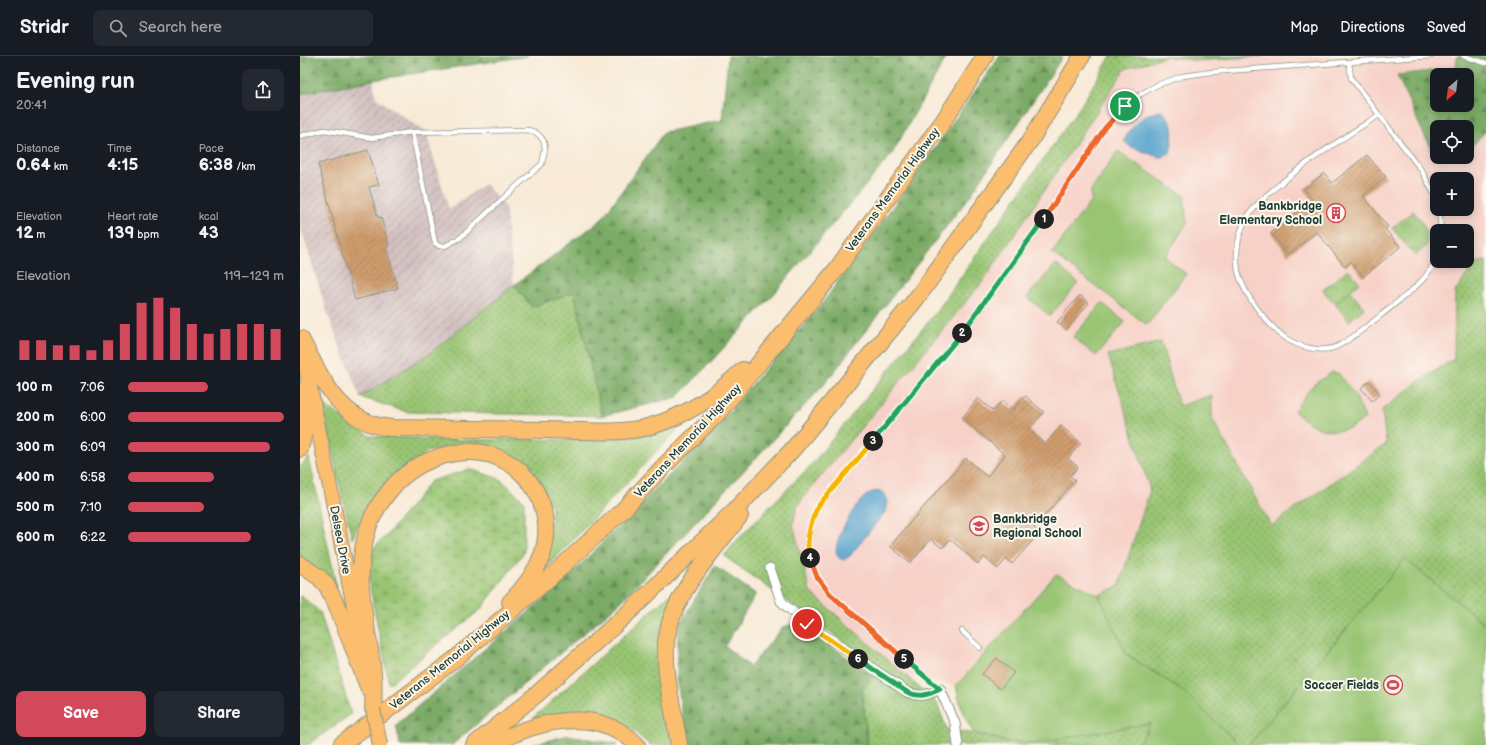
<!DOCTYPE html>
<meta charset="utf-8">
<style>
:root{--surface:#171b24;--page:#242831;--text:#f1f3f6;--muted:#9ea1a6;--line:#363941;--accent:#d1495b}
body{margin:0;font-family:"Balsamiq Sans",sans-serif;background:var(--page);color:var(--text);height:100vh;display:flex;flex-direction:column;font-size:15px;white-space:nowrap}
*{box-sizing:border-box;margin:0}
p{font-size:13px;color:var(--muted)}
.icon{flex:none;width:22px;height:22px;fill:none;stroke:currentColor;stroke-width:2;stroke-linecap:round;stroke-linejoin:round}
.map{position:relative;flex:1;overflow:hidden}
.drawer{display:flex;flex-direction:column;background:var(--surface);width:300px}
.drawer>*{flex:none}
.needle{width:26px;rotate:208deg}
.tools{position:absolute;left:1130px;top:12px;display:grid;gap:8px}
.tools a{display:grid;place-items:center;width:44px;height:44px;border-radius:8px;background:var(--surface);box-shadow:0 2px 10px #0003;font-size:20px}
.pin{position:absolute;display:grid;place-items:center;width:34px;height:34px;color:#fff;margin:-17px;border:2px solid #fff;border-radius:50%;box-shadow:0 1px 4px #0007}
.km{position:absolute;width:20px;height:20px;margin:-10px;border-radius:50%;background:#222;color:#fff;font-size:11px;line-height:20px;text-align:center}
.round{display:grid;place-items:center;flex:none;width:42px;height:42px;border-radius:8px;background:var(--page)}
.summary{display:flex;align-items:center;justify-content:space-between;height:68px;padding:0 16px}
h1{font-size:22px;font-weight:700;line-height:30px}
.metrics{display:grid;grid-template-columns:repeat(3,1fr);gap:6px;height:68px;padding:4px 16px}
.metrics div{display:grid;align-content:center}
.metrics b{font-size:17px;font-weight:700}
.metrics small{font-size:11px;font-weight:400}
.metrics p{font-size:11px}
.chart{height:112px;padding:8px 16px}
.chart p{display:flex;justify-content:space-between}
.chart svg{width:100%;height:72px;margin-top:4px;stroke:var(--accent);stroke-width:6}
.primary-button{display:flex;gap:8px;margin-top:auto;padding:8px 16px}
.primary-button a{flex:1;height:46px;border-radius:8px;background:var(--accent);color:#fff;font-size:16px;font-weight:700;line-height:46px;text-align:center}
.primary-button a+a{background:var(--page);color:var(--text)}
ul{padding:0 16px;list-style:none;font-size:13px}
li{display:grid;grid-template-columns:64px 48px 1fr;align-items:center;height:30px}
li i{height:10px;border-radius:5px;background:var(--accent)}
header{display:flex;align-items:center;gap:24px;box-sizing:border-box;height:56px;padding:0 20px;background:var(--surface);border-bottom:1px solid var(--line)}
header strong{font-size:19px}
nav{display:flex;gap:22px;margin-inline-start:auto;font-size:14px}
.search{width:280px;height:36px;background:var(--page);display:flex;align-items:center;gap:10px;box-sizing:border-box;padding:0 14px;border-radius:8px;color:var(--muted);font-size:15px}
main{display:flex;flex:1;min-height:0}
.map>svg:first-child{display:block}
.built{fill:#f7d1c8;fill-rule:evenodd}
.industrial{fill:url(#industrial-furrows)}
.grass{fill:url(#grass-dots);stroke:#5c8154}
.forest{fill:url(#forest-firs);stroke:#4c744c;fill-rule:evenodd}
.wetland{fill:url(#wetland-marsh);stroke:#5c8154}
.park{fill:url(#park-crowns);stroke:#5c8154}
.pitch{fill:#99c573;stroke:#5c8154}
.water{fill:#54a2cd;stroke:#3a7080}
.building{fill:url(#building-hatch)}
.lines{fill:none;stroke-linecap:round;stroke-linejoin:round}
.lane-casing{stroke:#8c9486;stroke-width:6}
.street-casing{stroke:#8c9486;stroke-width:11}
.primary-casing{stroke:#8c9486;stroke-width:16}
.highway-casing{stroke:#8c9486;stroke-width:18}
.lane{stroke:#fff;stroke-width:4.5}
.street{stroke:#fff;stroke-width:9}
.primary{stroke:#fbbd6e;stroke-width:14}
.highway{stroke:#fbbd6e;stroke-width:16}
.primary-bridge-casing{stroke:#8c9486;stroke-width:16;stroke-linecap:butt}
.primary-bridge{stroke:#fbbd6e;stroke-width:14}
.split-1-casing{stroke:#fff;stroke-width:8}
.split-2-casing{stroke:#fff;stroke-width:8}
.split-3-casing{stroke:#fff;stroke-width:8}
.split-4-casing{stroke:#fff;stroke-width:8}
.split-5-casing{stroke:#fff;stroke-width:8}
.split-6-casing{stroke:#fff;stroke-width:8}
.split-7-casing{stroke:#fff;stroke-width:8}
.split-1{stroke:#f0652b;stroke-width:5}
.split-2{stroke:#22a559;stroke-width:5}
.split-3{stroke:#22a559;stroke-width:5}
.split-4{stroke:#f5b400;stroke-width:5}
.split-5{stroke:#f0652b;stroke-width:5}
.split-6{stroke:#22a559;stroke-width:5}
.split-7{stroke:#f5b400;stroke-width:5}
.labels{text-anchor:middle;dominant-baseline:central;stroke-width:4;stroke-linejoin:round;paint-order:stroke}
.street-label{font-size:12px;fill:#1f3d34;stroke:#fbf7ec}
.poi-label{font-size:12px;font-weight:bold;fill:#1f3d34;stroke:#fbf7ec;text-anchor:end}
</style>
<header>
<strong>Stridr</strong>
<div class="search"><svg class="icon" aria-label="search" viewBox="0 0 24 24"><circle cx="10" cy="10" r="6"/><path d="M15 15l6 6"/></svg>Search here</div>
<nav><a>Map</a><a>Directions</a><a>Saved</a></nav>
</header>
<main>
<section class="drawer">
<div class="summary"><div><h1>Evening run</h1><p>20:41</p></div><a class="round"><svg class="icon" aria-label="share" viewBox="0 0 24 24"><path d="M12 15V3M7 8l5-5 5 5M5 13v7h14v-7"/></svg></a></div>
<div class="metrics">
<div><p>Distance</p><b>0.64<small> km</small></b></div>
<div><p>Time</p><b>4:15</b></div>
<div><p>Pace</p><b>6:38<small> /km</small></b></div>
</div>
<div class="metrics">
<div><p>Elevation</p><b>12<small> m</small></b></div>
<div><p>Heart rate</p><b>139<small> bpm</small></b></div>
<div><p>kcal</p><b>43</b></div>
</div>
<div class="chart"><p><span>Elevation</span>119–129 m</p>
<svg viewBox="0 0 160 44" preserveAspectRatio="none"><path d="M5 44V32M15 44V32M25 44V35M35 44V35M45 44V38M55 44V32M65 44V22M75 44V9M85 44V6M95 44V12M105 44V22M115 44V28M125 44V25M135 44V22M145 44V22M155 44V25"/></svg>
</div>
<ul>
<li><b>100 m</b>7:06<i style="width:51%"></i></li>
<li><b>200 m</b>6:00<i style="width:100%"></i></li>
<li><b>300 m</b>6:09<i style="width:91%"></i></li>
<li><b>400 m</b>6:58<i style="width:55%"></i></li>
<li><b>500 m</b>7:10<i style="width:49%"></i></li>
<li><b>600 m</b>6:22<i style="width:79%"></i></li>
</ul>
<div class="primary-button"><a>Save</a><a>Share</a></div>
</section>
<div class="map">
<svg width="1186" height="689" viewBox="0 0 1186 689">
<defs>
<pattern id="industrial-furrows" width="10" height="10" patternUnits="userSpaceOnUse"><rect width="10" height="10" fill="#d2bfc0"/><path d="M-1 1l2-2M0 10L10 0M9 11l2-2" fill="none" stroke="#aa9c9d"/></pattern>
<pattern id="grass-dots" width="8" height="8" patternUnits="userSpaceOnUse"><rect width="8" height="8" fill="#99c573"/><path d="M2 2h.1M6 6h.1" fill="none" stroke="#7ca15f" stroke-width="1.8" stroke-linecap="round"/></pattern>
<pattern id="forest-firs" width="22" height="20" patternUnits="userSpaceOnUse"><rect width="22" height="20" fill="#7aaa65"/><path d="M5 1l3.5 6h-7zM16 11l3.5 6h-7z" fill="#638c54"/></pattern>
<pattern id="wetland-marsh" width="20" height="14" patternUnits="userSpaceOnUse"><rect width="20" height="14" fill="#99c573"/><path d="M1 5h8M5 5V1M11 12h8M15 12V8" fill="none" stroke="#7ca15f"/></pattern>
<pattern id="park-crowns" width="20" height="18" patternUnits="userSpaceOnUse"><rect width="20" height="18" fill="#99c573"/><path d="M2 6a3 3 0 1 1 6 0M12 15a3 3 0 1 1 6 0" fill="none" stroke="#7ca15f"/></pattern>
<pattern id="building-hatch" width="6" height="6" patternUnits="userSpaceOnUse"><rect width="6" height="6" fill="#cf9c6d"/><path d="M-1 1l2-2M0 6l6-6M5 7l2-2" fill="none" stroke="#a7805a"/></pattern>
</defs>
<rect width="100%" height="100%" fill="#fbf7ec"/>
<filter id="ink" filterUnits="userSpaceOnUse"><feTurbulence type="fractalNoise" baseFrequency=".025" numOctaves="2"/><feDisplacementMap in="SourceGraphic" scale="8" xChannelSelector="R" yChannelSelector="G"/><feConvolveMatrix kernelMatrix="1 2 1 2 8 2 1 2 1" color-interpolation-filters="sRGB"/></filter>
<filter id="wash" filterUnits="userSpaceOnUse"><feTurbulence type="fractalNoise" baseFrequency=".012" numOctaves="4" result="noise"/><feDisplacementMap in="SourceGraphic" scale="16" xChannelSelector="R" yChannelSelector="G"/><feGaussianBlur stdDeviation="0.9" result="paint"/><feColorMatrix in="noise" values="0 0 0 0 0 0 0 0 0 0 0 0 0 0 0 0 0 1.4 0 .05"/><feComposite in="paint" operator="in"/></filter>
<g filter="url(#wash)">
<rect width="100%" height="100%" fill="#f8ead7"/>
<path class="built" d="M963 0H1157V12L1097 19 1134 101H1167V95L1186 75V205L1175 207 1155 236 1154 303 1119 325 1086 388 970 470 912 362V340L879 350 861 286 808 299 850 434 819 530 799 539 755 518 656 630 607 620 510 536 493 468 497 451 506 438 684 224 772 93 825 13 867 1 896 5ZM1137 123H1167V153H1137ZM1137 175H1167V205H1137Z"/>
<path class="industrial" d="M73 24 76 42 126 76 149 153 185 128 205 151 214 229 130 297 60 341 28 259 0 170V38Z"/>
<g class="grass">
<path d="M811 0H867L825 13 772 93 684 224 506 438 497 451 493 468 510 536 637 647 647 674 670 677 705 685 735 687 851 667 838 689H568L562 635 578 610 424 500 437 484 512 408 637 255 780 51Z"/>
<path d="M1186 205V569L1105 503 949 689H940L883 635 826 598 799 539 819 530 850 434 808 299 861 286 879 350 912 339V362L971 470 1086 388 1082 354 1119 325 1154 303 1155 236 1175 207Z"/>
<path d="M214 229 232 251 274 235 302 360 107 356 60 341 130 297Z"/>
<path d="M21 347 70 380 158 384 300 383 381 370 245 513 252 452 227 409 193 395H128L72 441 52 483Z"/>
<path d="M9 401 37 533 0 501V411Z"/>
<path d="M381 528 358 580 373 689H350L319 663 233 662Z"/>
</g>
<g class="forest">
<path d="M0 0H228L73 24 0 38Z"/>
<path d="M428 0H647L592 98 473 239 378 341 302 360 274 236 232 251 214 229 301 164 364 76 422 64Z"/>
<path d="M700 0H763L670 140 523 330 321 546 152 689H100L96 669 262 527 407 381 524 245 607 131Z"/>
<path d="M867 0H963L896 5Z"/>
<path d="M1157 0H1186V75L1167 95V71H1137V101H1162H1134L1097 19 1156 12ZM1137 19H1167V49H1137Z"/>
<path d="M415 510 456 538 425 590 450 611 483 571 498 567 573 619 562 635 568 689H386L377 622 378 570Z"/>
<path d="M268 679 318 688 319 689H231Z"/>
</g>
<g class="wetland">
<path d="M170 413 200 423 224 445V496L181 553 89 628 64 501 87 479 131 425Z"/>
<path d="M0 539 20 556 51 658 8 689H0Z"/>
</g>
<g class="park">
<path d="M1113 155C1123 167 1127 172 1127 189L1115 200 1092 172Z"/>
<path d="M1048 213 1060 227 1037 246 1032 245 1023 234Z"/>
</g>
<g class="pitch">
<path d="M818 95 884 140 887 167 865 201 886 218 847 269 752 197 791 145V134Z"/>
<path d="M756 208 778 227 750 260 727 241Z"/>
<path d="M1050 235 1064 252 1049 265 1035 248Z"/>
<path d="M802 247 825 266 796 300 773 281Z"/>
<path d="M1032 316 1038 317 1055 339 1065 362C1061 365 1056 369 1052 371 1030 381 1009 370 994 355L1012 330Z"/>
<path d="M1105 503 1186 569V689H949Z"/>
<path d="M756 518 799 539 826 598 883 635 940 689H838L851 667 735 687 705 685 673 676 662 655 656 630Z"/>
</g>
<g class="water">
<path d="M861 55C875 63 874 83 870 97L865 99 863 101H858L829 90 824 85C827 76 839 63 848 58 852 57 857 56 861 55Z"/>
<path d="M580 435C589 440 590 448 585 456L550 500 544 504C541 503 538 502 537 499 531 486 558 442 570 437 573 435 577 436 580 435Z"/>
</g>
<g id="blocks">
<g class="building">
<path d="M68 94 79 129 69 131 78 162 81 161 89 190 86 191 98 232 55 244 18 108Z"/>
<path d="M1067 99 1086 121 1063 140 1088 171 1085 173 1100 191 1063 221 1051 206 1045 211 1017 176 988 199 971 177 1012 144 1004 133 1024 117 1032 127Z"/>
<path d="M780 239 789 247 766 274 757 266Z"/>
<path d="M1069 325 1080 338 1072 345 1061 332Z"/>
<path d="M725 340 744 356 729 374 745 388 761 370 781 387 768 402 778 411 770 420 775 424 734 472 739 477 712 508 706 503 698 513 684 501 678 508 650 483 642 492 631 483 610 507 590 490 666 402 687 421 705 399 662 362 678 342 693 355 702 345 713 354Z"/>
<path d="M697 602 714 617 700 633 682 618Z"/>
</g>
</g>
</g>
<g filter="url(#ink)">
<use href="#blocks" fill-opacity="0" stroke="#8c9486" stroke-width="1"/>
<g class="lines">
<g class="lane-casing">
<g id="lane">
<path d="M1163 0 1186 7"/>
<path d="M1049 6 1051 22 1122 115 1137 144"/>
<path d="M1079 59C1045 81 1011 102 980 128 969 137 956 148 948 160 938 176 935 197 938 215 943 238 968 270 987 283 1000 291 1018 296 1033 292 1047 288 1077 262 1090 252 1108 237 1130 223 1137 199"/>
<path d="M0 80 24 74 72 82 112 76 228 74 235 76 240 80 244 86 245 93 242 108 211 135 160 182 145 190H139L135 187 112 76"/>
<path d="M1139 153 1141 175"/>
<path d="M662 575 680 592"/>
<path d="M640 633C617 614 595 595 572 576 530 540 488 511 518 451L603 349 671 265 736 175 805 72 814 61 825 50 841 38 857 29 883 20 912 16 1131 0"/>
</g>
</g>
<g class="street-casing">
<path id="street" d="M470 512 481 545 486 550 507 567 607 636C620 642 628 639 640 633L655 667 658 689"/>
</g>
<g class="primary-casing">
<path id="primary" d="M2 291 65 606"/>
</g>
<g class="highway-casing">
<g id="highway">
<path d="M1 283C22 323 41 369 93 372 143 373 194 373 245 374 274 374 320 379 348 371 387 360 414 341 443 314"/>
<path d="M0 393 5 372 4 339 9 326"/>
<path d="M0 508 20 522 27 530 37 550 69 633"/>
<path d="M73 653C74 636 74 618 71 601 65 556 54 526 66 479 71 458 83 441 98 425 117 407 145 395 172 396 223 397 259 451 242 499 236 516 223 533 210 546"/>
<path d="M41 689 155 603 247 524 323 454 365 409 418 357 536 214 644 64 685 0"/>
<path d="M174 689 237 638 326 559 434 455 493 393 616 243 730 85 782 0"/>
<path d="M193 689C236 664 298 649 337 689"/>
<path d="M379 689C374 656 364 620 366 587 370 541 413 495 440 460"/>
</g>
</g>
<use href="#lane" class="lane"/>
<use href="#street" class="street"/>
<use href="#primary" class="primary"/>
<use href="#highway" class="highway"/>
<g class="primary-bridge-casing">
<path id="primary-bridge" d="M73 653 80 689"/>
</g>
<use href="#primary-bridge" class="primary-bridge"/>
</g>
</g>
<g class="lines" filter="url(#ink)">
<g class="split-1-casing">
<path id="split-1" d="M744 163 805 72 825 50"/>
</g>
<g class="split-2-casing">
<path id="split-2" d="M662 277 744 163"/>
</g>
<g class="split-3-casing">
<path id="split-3" d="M573 385 662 277"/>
</g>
<g class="split-4-casing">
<path id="split-4" d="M510 502C505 485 510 467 518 450L573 385"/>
</g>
<g class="split-5-casing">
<path id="split-5" d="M510 502 517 521 530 538 604 603"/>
</g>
<g class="split-6-casing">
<path id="split-6" d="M558 603 607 636C619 642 628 639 640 633L604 603"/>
</g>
<g class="split-7-casing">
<path id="split-7" d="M507 568 558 603"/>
</g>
<use href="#split-1" class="split-1"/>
<use href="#split-2" class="split-2"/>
<use href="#split-3" class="split-3"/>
<use href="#split-4" class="split-4"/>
<use href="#split-5" class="split-5"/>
<use href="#split-6" class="split-6"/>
<use href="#split-7" class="split-7"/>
</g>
<defs>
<g id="building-ring" transform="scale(1)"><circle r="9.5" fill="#fbf7ec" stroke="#d1495b" stroke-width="1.5"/><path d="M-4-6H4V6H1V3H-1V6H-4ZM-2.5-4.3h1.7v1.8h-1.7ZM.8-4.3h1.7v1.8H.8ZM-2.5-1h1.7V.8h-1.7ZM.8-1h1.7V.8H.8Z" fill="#d1495b"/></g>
<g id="school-ring" transform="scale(1)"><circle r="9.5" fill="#fbf7ec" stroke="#d1495b" stroke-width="1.5"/><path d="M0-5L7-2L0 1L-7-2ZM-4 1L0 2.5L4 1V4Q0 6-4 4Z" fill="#d1495b"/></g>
<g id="stadium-ring" transform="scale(1)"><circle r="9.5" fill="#fbf7ec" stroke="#d1495b" stroke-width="1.5"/><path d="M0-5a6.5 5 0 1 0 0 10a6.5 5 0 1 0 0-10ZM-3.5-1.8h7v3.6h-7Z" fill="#d1495b"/></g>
</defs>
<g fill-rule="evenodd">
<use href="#building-ring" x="1036" y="157"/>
<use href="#school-ring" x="679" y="470"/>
<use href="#stadium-ring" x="1093" y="629"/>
</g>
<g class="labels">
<g class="street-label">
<text transform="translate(593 134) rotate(-54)">Veterans Memorial Highway</text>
<text transform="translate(388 385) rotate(-47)">Veterans Memorial Highway</text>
<text transform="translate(40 484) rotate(79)">Delsea Drive</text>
<text transform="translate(150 604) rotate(-39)">Veterans Memorial Highway</text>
</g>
<g class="poi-label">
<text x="1022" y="150">Bankbridge<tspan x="1022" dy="14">Elementary School</tspan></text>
<text x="693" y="463" text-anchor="start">Bankbridge<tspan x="693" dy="14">Regional School</tspan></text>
<text x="1079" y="629">Soccer Fields</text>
</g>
</g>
</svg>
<div class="tools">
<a><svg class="needle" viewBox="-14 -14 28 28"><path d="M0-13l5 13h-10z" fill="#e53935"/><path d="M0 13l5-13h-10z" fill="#9ea1a6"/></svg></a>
<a><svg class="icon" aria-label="locate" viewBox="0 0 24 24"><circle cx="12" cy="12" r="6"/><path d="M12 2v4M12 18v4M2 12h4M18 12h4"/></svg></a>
<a>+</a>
<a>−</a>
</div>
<div class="pin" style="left:825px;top:50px;background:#1e9e55"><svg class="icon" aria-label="arrive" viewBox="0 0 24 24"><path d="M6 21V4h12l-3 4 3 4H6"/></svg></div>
<div class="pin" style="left:507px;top:568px;background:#d93025"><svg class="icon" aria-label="check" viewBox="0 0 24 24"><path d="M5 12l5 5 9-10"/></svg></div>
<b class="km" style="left:744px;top:163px">1</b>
<b class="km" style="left:662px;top:277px">2</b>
<b class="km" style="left:573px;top:385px">3</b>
<b class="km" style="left:510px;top:502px">4</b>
<b class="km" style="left:604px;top:603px">5</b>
<b class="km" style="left:558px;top:603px">6</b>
</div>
</main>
